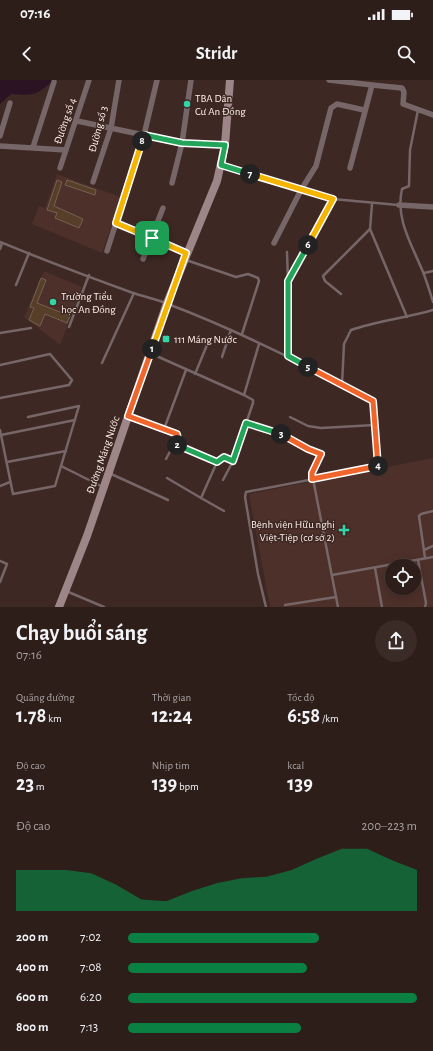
<!DOCTYPE html>
<html lang="vi">
<meta charset="utf-8">
<style>
:root{--surface:#2e1e1a;--page:#3a2b27;--text:#f1f3f6;--muted:#a7a2a2;--line:#493c39;--accent:#0b8043}
body{margin:0;font-family:"Alegreya Sans",sans-serif;background:var(--page);color:var(--text);height:100vh;display:flex;flex-direction:column;font-size:15px;white-space:nowrap}
*{box-sizing:border-box;margin:0}
p{font-size:13px;color:var(--muted)}
.icon{flex:none;width:22px;height:22px;fill:none;stroke:currentColor;stroke-width:2;stroke-linecap:round;stroke-linejoin:round}
.map{position:relative;height:527px;overflow:hidden}
.sheet{display:flex;flex-direction:column;background:var(--surface);flex:1}
.sheet>*{flex:none}
.fabs{position:absolute;left:385px;top:479px;display:grid;gap:8px}
.fabs a{display:grid;place-items:center;width:36px;height:36px;border-radius:50%;background:var(--surface);box-shadow:0 2px 10px #0003,0 0 0 1px var(--line);font-size:20px}
.pin{position:absolute;display:grid;place-items:center;width:34px;height:34px;color:#fff;margin:-17px;border-radius:8px;box-shadow:0 2px 6px #0006}
.km{position:absolute;width:20px;height:20px;margin:-10px;border-radius:50%;background:#222;color:#fff;font-size:11px;line-height:20px;text-align:center}
.round{display:grid;place-items:center;flex:none;width:42px;height:42px;border-radius:21px;background:var(--page)}
.head{display:flex;align-items:center;justify-content:space-between;height:68px;padding:0 16px}
h1{font-size:22px;font-weight:700;line-height:30px}
.figures{display:grid;grid-template-columns:repeat(3,1fr);gap:6px;height:68px;padding:4px 16px}
.figures div{display:grid;align-content:center}
.figures b{font-size:20px;font-weight:700}
.figures small{font-size:11px;font-weight:400}
.figures p{font-size:11px}
.chart{height:112px;padding:8px 16px}
.chart p{display:flex;justify-content:space-between}
.chart svg{width:100%;height:72px;margin-top:4px;fill:var(--accent);opacity:.7}
ul{padding:0 16px;list-style:none;font-size:13px}
li{display:grid;grid-template-columns:64px 48px 1fr;align-items:center;height:30px}
li i{height:10px;border-radius:5px;background:var(--accent)}
.status{display:flex;justify-content:space-between;align-items:center;height:28px;padding:0 20px;background:var(--surface);direction:ltr}
.status svg{height:11px;fill:currentColor}
header{display:flex;justify-content:space-between;align-items:center;height:52px;padding:0 16px;background:var(--surface);font-size:18px;font-weight:700}
.map>svg:first-child{display:block}
.built{fill:#4d3029;fill-rule:evenodd}
.water{fill:#2b1323}
.building{fill:#563e29;stroke:#736151}
.lines{fill:none;stroke-linecap:round;stroke-linejoin:round}
.service{stroke:#766668;stroke-width:2.5}
.minor{stroke:#766668;stroke-width:5.5}
.secondary{stroke:#9e8588;stroke-width:8}
.split-1-casing{stroke:#fff;stroke-width:8}
.split-2-casing{stroke:#fff;stroke-width:8}
.split-3-casing{stroke:#fff;stroke-width:8}
.split-4-casing{stroke:#fff;stroke-width:8}
.split-5-casing{stroke:#fff;stroke-width:8}
.split-6-casing{stroke:#fff;stroke-width:8}
.split-7-casing{stroke:#fff;stroke-width:8}
.split-8-casing{stroke:#fff;stroke-width:8}
.split-9-casing{stroke:#fff;stroke-width:8}
.split-1{stroke:#f5b400;stroke-width:5}
.split-2{stroke:#f0652b;stroke-width:5}
.split-3{stroke:#22a559;stroke-width:5}
.split-4{stroke:#f0652b;stroke-width:5}
.split-5{stroke:#f0652b;stroke-width:5}
.split-6{stroke:#22a559;stroke-width:5}
.split-7{stroke:#f5b400;stroke-width:5}
.split-8{stroke:#22a559;stroke-width:5}
.split-9{stroke:#f5b400;stroke-width:5}
.poi-dot{fill:#33d4a8;stroke:#3e2823;stroke-width:1.5}
.labels{text-anchor:middle;dominant-baseline:central;stroke-width:3;stroke-linejoin:round;paint-order:stroke}
.poi-label{font-size:11px;fill:#fdeeea;stroke:#3e2823;text-anchor:start}
.street-label{font-size:11px;fill:#fdeeea;stroke:#3e2823}
</style>
<div class="status"><b>07:16</b><svg viewBox="0 0 49 12"><path d="M0 12V9h3v3zM5 12V6h3v6zM10 12V3h3v9zM15 12V0h3v12zM26 1h20v11H26zM47 4h2v5h-2z"/></svg></div>
<header><svg class="icon" aria-label="back" viewBox="0 0 24 24"><path d="M15 5l-7 7 7 7"/></svg>Stridr<svg class="icon" aria-label="search" viewBox="0 0 24 24"><circle cx="10" cy="10" r="6"/><path d="M15 15l6 6"/></svg></header>
<div class="map">
<svg width="433" height="527" viewBox="0 0 433 527">
<rect width="100%" height="100%" fill="#3e2823"/>
<g class="built">
<path d="M57 94 121 117 102 173 32 144 39 126 45 128Z"/>
<path d="M44 191 82 207 60 265 24 237Z"/>
<path d="M433 378V527H270L249 414ZM392 486H414V508H392Z"/>
</g>
<path class="water" d="M0 0H54C36 15 35 16 11 14L0 24Z"/>
<g class="building">
<path d="M57 100 62 102 54 126 83 139 79 148 55 138 57 133 47 130Z"/>
<path d="M67 100 96 110 95 115 65 105Z"/>
<path d="M41 198 46 200 37 223 70 236 67 243 45 234 40 246 29 240 34 228 30 227Z"/>
</g>
<g class="lines">
<g class="service">
<path d="M418 30 410 70 409 106 402 109C395 139 412 165 423 192 427 202 430 212 433 222"/>
<path d="M223 85 333 119 398 125"/>
<path d="M372 124 370 149 407 237"/>
<path d="M0 162C44 180 89 197 133 213 145 217 157 219 168 224 239 251 307 285 373 321L379 386 377 387 246 412 245 417 258 494 266 527"/>
<path d="M0 169 2 163"/>
<path d="M287 172 288 201"/>
<path d="M186 180 236 197 248 194 258 198 259 201 242 254"/>
<path d="M424 193 433 191"/>
<path d="M16 205 29 173"/>
<path d="M341 214 325 201 323 196 370 149"/>
<path d="M69 247 89 195"/>
<path d="M0 253 31 248"/>
<path d="M152 274 244 315 259 264"/>
<path d="M288 276V201L333 119"/>
<path d="M222 277 231 250"/>
<path d="M102 283 134 213"/>
<path d="M0 285 50 274 72 300 69 305 0 318"/>
<path d="M195 294 207 265"/>
<path d="M342 304 344 264 351 250C377 241 406 238 433 230"/>
<path d="M130 337 177 354 178 359 174 364 217 382"/>
<path d="M290 337 308 346 321 348 375 345"/>
<path d="M246 343 282 354 308 369 321 374 312 393V399"/>
<path d="M164 349 186 290"/>
<path d="M0 350 13 414 55 406 79 326 28 337"/>
<path d="M1 355 75 340"/>
<path d="M166 379 174 364"/>
<path d="M7 382 66 371"/>
<path d="M61 386 103 407"/>
<path d="M109 393 168 420"/>
<path d="M167 398 201 418"/>
<path d="M223 400 233 381 253 323V320L244 315"/>
<path d="M314 404 338 527"/>
<path d="M0 406 10 402"/>
<path d="M224 431 201 418 217 382 224 377 233 381"/>
<path d="M424 470 433 466"/>
<path d="M425 478 419 436 421 434 433 431"/>
<path d="M418 480 426 523 425 527"/>
<path d="M0 481 7 484 0 502"/>
<path d="M375 488 382 527"/>
<path d="M332 495 433 477"/>
<path d="M66 511 104 527"/>
<path d="M285 525 336 517"/>
</g>
<g class="minor">
<path d="M329 0 372 5"/>
<path d="M77 41 182 63 225 65"/>
<path d="M0 56 10 23"/>
<path d="M0 66 66 70"/>
<path d="M33 67 54 2"/>
<path d="M60 88 89 0"/>
<path d="M350 88 372 5 402 8 404 12 403 24 433 35"/>
<path d="M93 102 111 48 119 0"/>
<path d="M172 103 182 63 191 0"/>
<path d="M399 125 433 127"/>
<path d="M116 143 186 173"/>
<path d="M274 163 301 110 316 86 331 28 337 24 364 30"/>
<path d="M107 171 144 55 157 0"/>
<path d="M143 179 163 128"/>
</g>
<path class="secondary" d="M59 527 87 456 167 223 217 101 225 65 230 0"/>
</g>
<g class="lines">
<g class="split-1-casing">
<path id="split-1" d="M152 158 186 173 152 269"/>
</g>
<g class="split-2-casing">
<path id="split-2" d="M152 269 128 336 177 354 178 359 174 364 177 365"/>
</g>
<g class="split-3-casing">
<path id="split-3" d="M177 365 217 382 224 377 233 381 246 343 281 354"/>
</g>
<g class="split-4-casing">
<path id="split-4" d="M281 354 308 369 321 374 312 393V399L378 386"/>
</g>
<g class="split-5-casing">
<path id="split-5" d="M308 287 373 321 378 386"/>
</g>
<g class="split-6-casing">
<path id="split-6" d="M308 165 288 201V276L308 287"/>
</g>
<g class="split-7-casing">
<path id="split-7" d="M250 94 333 119 308 165"/>
</g>
<g class="split-8-casing">
<path id="split-8" d="M142 61 144 55 182 63 225 65 221 85 250 94"/>
</g>
<g class="split-9-casing">
<path id="split-9" d="M142 61 116 143 152 158"/>
</g>
<use href="#split-1" class="split-1"/>
<use href="#split-2" class="split-2"/>
<use href="#split-3" class="split-3"/>
<use href="#split-4" class="split-4"/>
<use href="#split-5" class="split-5"/>
<use href="#split-6" class="split-6"/>
<use href="#split-7" class="split-7"/>
<use href="#split-8" class="split-8"/>
<use href="#split-9" class="split-9"/>
</g>
<g class="poi-dot">
<circle cx="187" cy="24" r="4"/>
<circle cx="53" cy="222" r="4"/>
<rect x="162" y="255" width="8" height="8" rx="2"/>
<path d="M342 444h4v4h4v4h-4v4h-4v-4h-4v-4h4z"/>
</g>
<g class="labels">
<g class="poi-label">
<text x="195" y="18">TBA Dân<tspan x="195" dy="13">Cư An Đồng</tspan></text>
<text x="61" y="216">Trường Tiểu<tspan x="61" dy="13">học An Đồng</tspan></text>
<text x="174" y="259">111 Máng Nước</text>
<text x="335" y="444" text-anchor="end">Bệnh viện Hữu nghị<tspan x="335" dy="13">Việt-Tiệp (cơ sở 2)</tspan></text>
</g>
<g class="street-label">
<text transform="translate(65 41) rotate(-71)">Đường số 4</text>
<text transform="translate(98 49) rotate(-75)">Đường số 3</text>
<text transform="translate(103 375) rotate(-71)">Đường Máng Nước</text>
</g>
</g>
</svg>
<div class="fabs">
<a><svg class="icon" aria-label="locate" viewBox="0 0 24 24"><circle cx="12" cy="12" r="6"/><path d="M12 2v4M12 18v4M2 12h4M18 12h4"/></svg></a>
</div>
<div class="pin" style="left:152px;top:158px;background:#1e9e55"><svg class="icon" aria-label="arrive" viewBox="0 0 24 24"><path d="M6 21V4h12l-3 4 3 4H6"/></svg></div>
<b class="km" style="left:152px;top:269px">1</b>
<b class="km" style="left:177px;top:365px">2</b>
<b class="km" style="left:281px;top:354px">3</b>
<b class="km" style="left:378px;top:386px">4</b>
<b class="km" style="left:308px;top:287px">5</b>
<b class="km" style="left:308px;top:165px">6</b>
<b class="km" style="left:250px;top:94px">7</b>
<b class="km" style="left:142px;top:61px">8</b>
</div>
<section class="sheet">
<div class="head"><div><h1>Chạy buổi sáng</h1><p>07:16</p></div><a class="round"><svg class="icon" aria-label="share" viewBox="0 0 24 24"><path d="M12 15V3M7 8l5-5 5 5M5 13v7h14v-7"/></svg></a></div>
<div class="figures">
<div><p>Quãng đường</p><b>1.78<small> km</small></b></div>
<div><p>Thời gian</p><b>12:24</b></div>
<div><p>Tốc độ</p><b>6:58<small> /km</small></b></div>
</div>
<div class="figures">
<div><p>Độ cao</p><b>23<small> m</small></b></div>
<div><p>Nhịp tim</p><b>139<small> bpm</small></b></div>
<div><p>kcal</p><b>139</b></div>
</div>
<div class="chart"><p><span>Độ cao</span>200–223 m</p>
<svg viewBox="0 0 160 44" preserveAspectRatio="none"><path d="M0 44V19L10 19L20 19L30 21L40 28L50 37L60 38L70 32L80 27L90 24L100 23L110 19L120 12L130 6L140 6L150 13L160 19V44z"/></svg>
</div>
<ul>
<li><b>200 m</b>7:02<i style="width:66%"></i></li>
<li><b>400 m</b>7:08<i style="width:62%"></i></li>
<li><b>600 m</b>6:20<i style="width:100%"></i></li>
<li><b>800 m</b>7:13<i style="width:60%"></i></li>
</ul>
</section>
